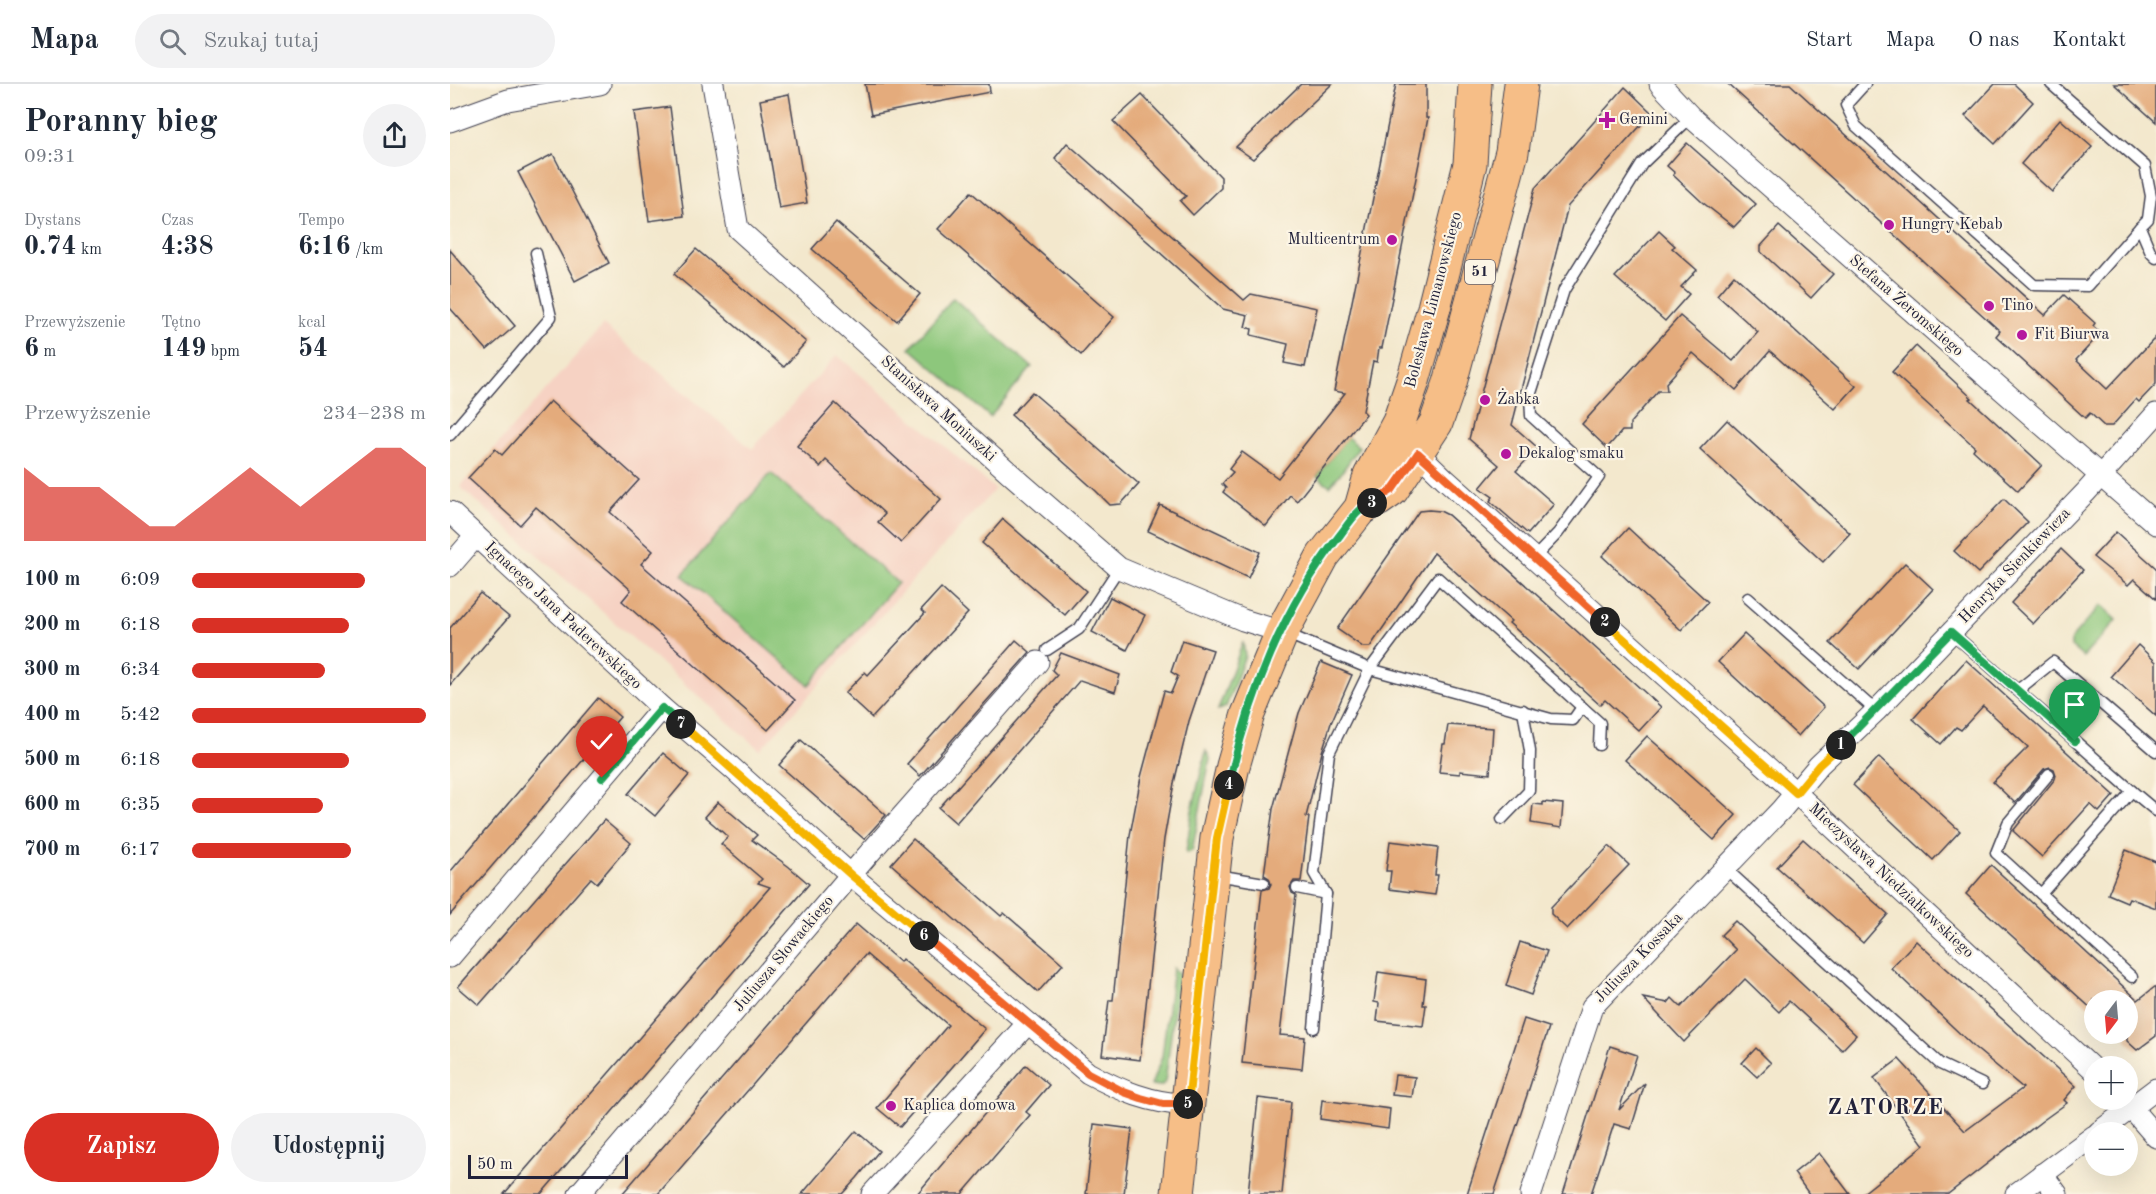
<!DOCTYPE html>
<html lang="pl">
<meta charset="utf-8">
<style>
:root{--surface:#fff;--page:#f2f2f3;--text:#1f2937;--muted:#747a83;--line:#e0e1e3;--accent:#d93025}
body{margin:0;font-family:"Old Standard TT",serif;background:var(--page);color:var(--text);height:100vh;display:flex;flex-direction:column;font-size:22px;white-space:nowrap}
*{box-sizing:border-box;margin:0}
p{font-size:20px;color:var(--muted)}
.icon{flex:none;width:33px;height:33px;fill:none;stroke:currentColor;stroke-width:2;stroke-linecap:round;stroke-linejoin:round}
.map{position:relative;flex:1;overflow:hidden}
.panel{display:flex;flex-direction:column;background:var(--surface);width:450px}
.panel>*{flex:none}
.needle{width:39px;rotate:196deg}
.tools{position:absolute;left:1634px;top:906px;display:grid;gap:12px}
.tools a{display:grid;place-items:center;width:54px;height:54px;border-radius:50%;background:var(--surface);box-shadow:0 6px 24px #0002;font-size:30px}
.scale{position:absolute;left:18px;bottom:15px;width:160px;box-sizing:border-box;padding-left:6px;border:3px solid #22223b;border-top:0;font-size:16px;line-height:21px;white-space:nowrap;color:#22223b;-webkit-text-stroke:4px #fcf5e5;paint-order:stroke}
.pin{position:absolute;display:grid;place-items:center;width:51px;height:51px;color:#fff;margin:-62px -26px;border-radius:50% 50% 50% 0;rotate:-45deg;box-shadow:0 0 6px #0007}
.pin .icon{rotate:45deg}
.km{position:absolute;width:30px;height:30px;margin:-15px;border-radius:50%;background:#222;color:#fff;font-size:16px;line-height:30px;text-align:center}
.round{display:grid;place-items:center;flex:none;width:63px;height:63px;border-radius:32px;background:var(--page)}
.head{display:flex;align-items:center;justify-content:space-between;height:102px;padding:0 24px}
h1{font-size:33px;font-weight:800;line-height:45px}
.figures{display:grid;grid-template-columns:repeat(3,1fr);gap:9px;height:102px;padding:6px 24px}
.figures div{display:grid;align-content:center}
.figures b{font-size:26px;font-weight:800}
.figures small{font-size:16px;font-weight:400}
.figures p{font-size:16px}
.chart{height:168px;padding:12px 24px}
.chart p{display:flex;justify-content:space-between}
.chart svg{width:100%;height:108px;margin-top:6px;fill:var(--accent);opacity:.7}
.button{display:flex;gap:12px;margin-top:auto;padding:12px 24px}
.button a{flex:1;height:69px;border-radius:36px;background:var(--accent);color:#fff;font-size:24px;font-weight:800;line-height:69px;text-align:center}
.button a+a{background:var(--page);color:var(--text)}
ul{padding:0 24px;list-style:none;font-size:20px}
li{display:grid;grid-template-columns:96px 72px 1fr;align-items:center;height:45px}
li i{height:15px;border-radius:8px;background:var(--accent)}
header{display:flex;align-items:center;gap:36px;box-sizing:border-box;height:84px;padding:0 30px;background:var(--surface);border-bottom:2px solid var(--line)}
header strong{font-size:28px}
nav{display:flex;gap:33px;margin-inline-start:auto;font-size:21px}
.search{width:420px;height:54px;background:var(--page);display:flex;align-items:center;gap:15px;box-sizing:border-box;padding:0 21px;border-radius:33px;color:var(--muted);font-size:22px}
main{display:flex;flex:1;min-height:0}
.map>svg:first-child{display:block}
.built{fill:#f6d2c3}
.green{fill:#8dc77b;stroke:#58745b;stroke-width:1.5}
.building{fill:#e4ab7c}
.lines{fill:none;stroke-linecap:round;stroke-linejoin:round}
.lane-casing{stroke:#414051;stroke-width:13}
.street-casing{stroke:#414051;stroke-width:23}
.primary-casing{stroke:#414051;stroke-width:35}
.lane{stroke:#fff;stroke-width:10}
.street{stroke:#fff;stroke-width:21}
.primary{stroke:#f6be87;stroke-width:33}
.split-1-casing{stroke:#fff;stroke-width:12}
.split-2-casing{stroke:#fff;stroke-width:12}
.split-3-casing{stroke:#fff;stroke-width:12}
.split-4-casing{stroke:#fff;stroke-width:12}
.split-5-casing{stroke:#fff;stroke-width:12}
.split-6-casing{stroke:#fff;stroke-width:12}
.split-7-casing{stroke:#fff;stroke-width:12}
.split-8-casing{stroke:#fff;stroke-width:12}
.split-1{stroke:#22a559;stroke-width:8}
.split-2{stroke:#f5b400;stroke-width:8}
.split-3{stroke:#f0652b;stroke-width:8}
.split-4{stroke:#22a559;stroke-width:8}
.split-5{stroke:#f5b400;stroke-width:8}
.split-6{stroke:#f0652b;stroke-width:8}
.split-7{stroke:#f5b400;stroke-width:8}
.split-8{stroke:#22a559;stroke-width:8}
.poi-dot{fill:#b5179e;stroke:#fcf5e5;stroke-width:2}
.labels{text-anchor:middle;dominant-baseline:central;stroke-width:4.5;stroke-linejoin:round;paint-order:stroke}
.shield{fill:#fcf5e5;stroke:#63616e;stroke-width:1.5}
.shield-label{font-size:15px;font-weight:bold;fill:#22223b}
.poi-label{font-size:16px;fill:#22223b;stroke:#fcf5e5;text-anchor:start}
.street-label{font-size:16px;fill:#22223b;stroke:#fcf5e5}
.district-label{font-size:22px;font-weight:bold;letter-spacing:1.5px;fill:#22223b;stroke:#fcf5e5}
</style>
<header>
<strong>Mapa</strong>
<div class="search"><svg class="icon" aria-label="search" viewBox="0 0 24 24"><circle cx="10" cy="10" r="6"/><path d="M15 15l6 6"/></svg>Szukaj tutaj</div>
<nav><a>Start</a><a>Mapa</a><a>O nas</a><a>Kontakt</a></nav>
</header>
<main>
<section class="panel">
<div class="head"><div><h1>Poranny bieg</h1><p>09:31</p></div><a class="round"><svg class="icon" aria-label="share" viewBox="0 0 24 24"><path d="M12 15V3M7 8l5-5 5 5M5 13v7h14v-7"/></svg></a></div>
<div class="figures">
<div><p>Dystans</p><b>0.74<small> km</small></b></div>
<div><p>Czas</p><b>4:38</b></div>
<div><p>Tempo</p><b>6:16<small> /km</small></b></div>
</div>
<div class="figures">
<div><p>Przewyższenie</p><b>6<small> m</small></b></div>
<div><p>Tętno</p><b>149<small> bpm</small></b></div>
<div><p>kcal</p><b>54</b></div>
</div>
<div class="chart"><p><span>Przewyższenie</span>234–238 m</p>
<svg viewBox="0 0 160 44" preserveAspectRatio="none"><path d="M0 44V14L10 22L20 22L30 22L40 30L50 38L60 38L70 30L80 22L90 14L100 22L110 30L120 22L130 14L140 6L150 6L160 14V44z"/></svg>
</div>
<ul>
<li><b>100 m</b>6:09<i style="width:74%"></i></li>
<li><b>200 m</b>6:18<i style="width:67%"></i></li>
<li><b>300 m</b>6:34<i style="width:57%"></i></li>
<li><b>400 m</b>5:42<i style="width:100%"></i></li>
<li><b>500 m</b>6:18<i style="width:67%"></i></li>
<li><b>600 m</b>6:35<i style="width:56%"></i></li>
<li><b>700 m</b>6:17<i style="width:68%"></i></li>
</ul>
<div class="button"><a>Zapisz</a><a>Udostępnij</a></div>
</section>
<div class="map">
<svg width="1706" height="1110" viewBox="0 0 1706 1110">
<rect width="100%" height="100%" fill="#fcf5e5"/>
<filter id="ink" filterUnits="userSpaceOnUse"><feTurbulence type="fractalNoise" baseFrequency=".0167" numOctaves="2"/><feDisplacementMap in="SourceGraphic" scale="12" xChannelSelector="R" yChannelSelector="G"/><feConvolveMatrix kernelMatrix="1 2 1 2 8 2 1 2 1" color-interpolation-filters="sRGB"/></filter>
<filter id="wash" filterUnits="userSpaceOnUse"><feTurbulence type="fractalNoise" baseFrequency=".008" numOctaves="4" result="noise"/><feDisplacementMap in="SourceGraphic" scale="24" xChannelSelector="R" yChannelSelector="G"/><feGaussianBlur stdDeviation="1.35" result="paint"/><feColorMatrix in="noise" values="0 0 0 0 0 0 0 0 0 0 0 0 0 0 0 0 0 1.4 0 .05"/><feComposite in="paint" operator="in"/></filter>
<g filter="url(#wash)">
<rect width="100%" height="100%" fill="#f3e8cd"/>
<path class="built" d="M153 241 302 365 387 271 545 405 310 666 10 403Z"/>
<g class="green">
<path d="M503 214 582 283 540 333 460 264Z"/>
<path d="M897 353 909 363 894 385 880 402 867 392Z"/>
<path d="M321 389 448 499 359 601 232 491Z"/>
<path d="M1651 521 1667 536 1633 573 1621 563V555Z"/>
<path d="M793 558 795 572 776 623 768 626Z"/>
<path d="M756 667 760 675 742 767 736 769 742 727Z"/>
<path d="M723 884 729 889 715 998 711 1002 701 1001 712 973Z"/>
</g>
<g id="blocks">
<g class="building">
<path d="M415 0H539L540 8 421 31Z"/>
<path d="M851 0H882L803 75 786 63Z"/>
<path d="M946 0H976V34H978L932 264H929L927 278 923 277 913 327 916 330 847 417 840 411 816 442 773 408 776 404 772 400 783 388 779 385 792 368 828 394 895 309 884 307Z"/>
<path d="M1278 0H1340L1595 231 1614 211 1645 239 1643 242 1651 249 1626 276 1657 305 1706 253V300L1689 318 1686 315 1662 342H1654L1640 329 1635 334 1546 252 1550 247Z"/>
<path d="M1545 0H1564L1583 18 1545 60 1515 32Z"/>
<path d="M1664 0H1706V38Z"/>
<path d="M1175 3 1202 29 1118 122 1062 341 1088 364 1066 387 1104 420 1078 450 1040 417 1043 413 1030 404 1049 381 1019 355 1085 104Z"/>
<path d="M339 10 357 119 329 124 310 16Z"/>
<path d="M692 11 771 93V104L743 131 730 117 736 112 663 37Z"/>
<path d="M220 23 234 132 199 137 184 28Z"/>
<path d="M1610 35 1642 63 1602 108 1571 80Z"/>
<path d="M617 59 794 216 801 210 867 224 855 283 834 279 838 260 801 251 802 245 795 243 798 231 773 225 612 81 605 74Z"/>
<path d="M1237 59 1306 120 1284 143 1252 118 1223 91 1225 89 1217 82Z"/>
<path d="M103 70 159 179 125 197 68 88Z"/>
<path d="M521 108 664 233 631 271 488 145Z"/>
<path d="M386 138 470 210 447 237 362 165Z"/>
<path d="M1329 142 1383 190 1361 214 1311 168V162Z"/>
<path d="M1209 147 1225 162 1222 164 1247 186 1231 203 1239 210 1215 237 1165 193Z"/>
<path d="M246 165 356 258 334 283 224 190Z"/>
<path d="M0 166 65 242 37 266 0 224Z"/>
<path d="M1284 191 1406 302 1385 325 1320 267 1286 306 1243 269 1216 299 1217 307H1208L1180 339V347H1172L1157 364 1132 340 1230 232 1283 277 1308 248 1267 211Z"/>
<path d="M1466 262 1522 314 1520 315 1592 381 1568 407 1523 366 1525 363 1442 288Z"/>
<path d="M582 308 689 400 671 420 660 421 646 407 561 331Z"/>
<path d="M100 317 189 396 160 428 203 467 191 480 345 616 318 646 172 517 181 506 86 423 70 441 18 394 45 365 52 371Z"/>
<path d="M385 319 491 415 451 459 428 438 435 430 376 376 370 383 347 362Z"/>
<path d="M1277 336 1400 449 1373 478 1250 365Z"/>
<path d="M1554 415 1578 438 1528 489 1504 467Z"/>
<path d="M710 421 810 468 798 494 698 447Z"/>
<path d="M979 426 990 427 998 431 1211 623 1189 647 1155 616 1150 621 1059 539 1061 537 984 469 920 563H913L887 545 969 427Z"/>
<path d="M553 435 636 507 615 531 532 459Z"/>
<path d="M1178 444 1258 518 1231 546 1152 472Z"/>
<path d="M1666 448 1706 484V515L1684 495 1678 501 1643 473Z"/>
<path d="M1611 465 1633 486 1583 540 1561 519Z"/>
<path d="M1455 479 1483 505 1409 585 1380 559Z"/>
<path d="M491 504 518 529 422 634 395 609 415 588 418 591 475 529 471 526Z"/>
<path d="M30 509 59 533 0 601V544Z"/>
<path d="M660 513 695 531 677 566 642 548Z"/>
<path d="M1294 550 1374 623 1348 652 1268 578Z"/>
<path d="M566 556 580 568 470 692 457 680Z"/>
<path d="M732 556 763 566 739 637 724 699 714 755 690 976 652 971 659 916H663L680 751 691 693 714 607 721 609 728 592 721 588Z"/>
<path d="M1688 561 1706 578V632L1661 592Z"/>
<path d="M611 569 670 591 665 608 630 596 506 739 489 724 607 591 602 586Z"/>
<path d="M1516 576 1664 711 1649 728 1640 720 1592 773 1563 747 1605 695 1606 691 1604 685 1600 683 1594 685 1565 719 1543 698 1578 663 1533 622 1511 646 1506 643 1491 660 1463 635Z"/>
<path d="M871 578 902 591 881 639 872 668 856 733H859L851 797H844L840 803 842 809 846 811 830 951 855 953 852 985 792 979 812 806 819 804 821 800 819 794 814 791 823 725 849 629Z"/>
<path d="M148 614 170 633 0 831V788Z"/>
<path d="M998 641 1043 644 1040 690 1010 687V690L989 688 993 660H995Z"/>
<path d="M1197 652 1286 731 1264 756 1175 676Z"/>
<path d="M351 656 436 731 414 755 329 681Z"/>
<path d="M213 669 239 691 205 732 178 710Z"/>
<path d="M1429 673 1510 747 1483 776 1403 701Z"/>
<path d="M268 718 307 751 302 756 338 782 359 800 91 1110H54L320 803 308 799 312 795 271 760 278 753 255 733Z"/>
<path d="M1093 718 1113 720 1111 744 1081 739 1083 720 1093 721Z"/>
<path d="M154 736 181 759 147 799 141 794 29 921 8 903Z"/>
<path d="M463 755 551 832 554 829 613 880 588 908 441 780Z"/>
<path d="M1353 755 1438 830 1413 859 1327 783Z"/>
<path d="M940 757 988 763 985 791H988L985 811 939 805 941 787H936Z"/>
<path d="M1159 762 1179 781 1117 845 1101 830V823Z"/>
<path d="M1676 766 1706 778V824L1679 814 1677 818 1658 810Z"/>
<path d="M1541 781 1688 916 1706 902V952L1687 966 1677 957V916H1644V927L1516 810Z"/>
<path d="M1285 837 1406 951 1392 966 1339 917 1329 928 1295 895 1234 958 1193 914 1218 919 1222 914 1231 923 1286 866 1271 851Z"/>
<path d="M406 840 450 878 452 875 535 945 471 1019 450 1043 427 1024 498 941 416 870 208 1110H172Z"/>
<path d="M1466 857 1626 1002 1614 1016 1617 1019 1592 1037 1498 1110H1412L1474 1061 1424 994 1449 975 1515 1047 1573 1004 1524 963 1441 884Z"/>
<path d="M1070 858 1097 867 1081 911 1056 902Z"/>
<path d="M928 888 976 895 973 921H976L973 942 927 937 929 919 924 918Z"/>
<path d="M1074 935 1099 943 1077 1011 1044 1110H1017Z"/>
<path d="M1160 962 1187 971 1169 1026 1195 999 1181 1045 1164 1040 1141 1110H1113Z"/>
<path d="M1306 964 1321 979 1307 993 1292 979Z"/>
<path d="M576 981 599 1001 576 1028 580 1031 512 1110H467Z"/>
<path d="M945 991 965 993 962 1013 942 1011Z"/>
<path d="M808 1014 841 1018 832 1110H798Z"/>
<path d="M872 1016 940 1025 938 1045 870 1035Z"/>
<path d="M644 1040 682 1045 674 1110H636Z"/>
<path d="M406 1047 429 1067 407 1094 392 1110H352Z"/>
<path d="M1369 1069 1400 1110H1359L1344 1089Z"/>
</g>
</g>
</g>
<g filter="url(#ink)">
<use href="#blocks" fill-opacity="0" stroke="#414051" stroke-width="1.5"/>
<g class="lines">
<g class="lane-casing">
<g id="lane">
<path d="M1415 0 1396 21 1406 42 1584 201 1638 202 1690 143"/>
<path d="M1601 0 1695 82 1701 112 1698 135 1690 143 1701 169 1706 174"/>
<path d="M0 351 101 233 86 169"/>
<path d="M1083 475 1108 449 1149 393 1081 332 1080 312 1114 206 1192 80 1241 33"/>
<path d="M1298 514 1426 627"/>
<path d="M1501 548 1682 707 1591 810"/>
<path d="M835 549 920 585 1101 635 1123 636 1132 623"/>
<path d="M597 566 629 545 669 484"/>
<path d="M1568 606 1603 578 1706 667"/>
<path d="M1599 690 1558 739 1546 769 1682 893"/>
<path d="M1682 707 1706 727"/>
<path d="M1052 735 1079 707 1080 667 1073 626"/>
<path d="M1275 784 1490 980 1532 1000"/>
<path d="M767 791 814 799"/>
<path d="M847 804 876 810"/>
<path d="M864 944 876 810 864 789 879 669 920 585 988 494 1150 639 1149 661"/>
</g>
</g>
<g class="street-casing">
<g id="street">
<path d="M263 0 288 145 563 392 669 484 793 536 832 548"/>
<path d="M1210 0 1241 33 1495 256 1706 440"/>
<path d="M0 37 58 16 150 0"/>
<path d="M961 357 968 369 995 395 1346 709 1644 986"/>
<path d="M0 428 212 624 281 683 401 791 638 989C671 1007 700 1019 738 1021"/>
<path d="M0 482 26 452"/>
<path d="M0 873 212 624"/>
<path d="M1674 1016 1706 1053"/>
<path d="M1649 1048 1706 1005"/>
<path d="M1592 1090 1607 1110"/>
<path d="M129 1110 416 773 588 578"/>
<path d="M422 1110 578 939"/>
<path d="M1081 1110 1142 923 1331 726 1369 681 1426 627 1636 408 1706 330"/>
<path d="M1566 1110 1644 1052"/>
</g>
</g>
<g class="primary-casing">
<g id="primary">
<path d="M911 424 929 415 942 406 986 339 1000 299 1062 68 1071 0"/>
<path d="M728 1110 767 754 783 682 798 630 832 548 873 472 911 424 920 392 949 338 963 297 984 224 1020 80 1025 0"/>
</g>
</g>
<use href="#lane" class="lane"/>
<use href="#street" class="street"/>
<use href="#primary" class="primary"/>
</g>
</g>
<g class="lines" filter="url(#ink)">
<g class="split-1-casing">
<path id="split-1" d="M1391 661 1501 548 1625 657"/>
</g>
<g class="split-2-casing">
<path id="split-2" d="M1155 538 1346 709 1369 681 1391 661"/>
</g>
<g class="split-3-casing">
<path id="split-3" d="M922 419 942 406 968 369 1155 538"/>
</g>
<g class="split-4-casing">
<path id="split-4" d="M779 701C798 613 834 522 890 451 900 438 907 425 922 419"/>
</g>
<g class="split-5-casing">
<path id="split-5" d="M738 1020 767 754 779 701"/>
</g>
<g class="split-6-casing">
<path id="split-6" d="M474 852 638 989 674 1008 691 1014 713 1020H738"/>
</g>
<g class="split-7-casing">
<path id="split-7" d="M231 640 401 791 474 852"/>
</g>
<g class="split-8-casing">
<path id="split-8" d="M152 694 212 624 231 640"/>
</g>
<use href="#split-1" class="split-1"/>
<use href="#split-2" class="split-2"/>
<use href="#split-3" class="split-3"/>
<use href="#split-4" class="split-4"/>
<use href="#split-5" class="split-5"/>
<use href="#split-6" class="split-6"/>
<use href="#split-7" class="split-7"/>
<use href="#split-8" class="split-8"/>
</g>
<g class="poi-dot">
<path d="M1154 27h6v6h6v6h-6v6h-6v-6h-6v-6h6z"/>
<circle cx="1439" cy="141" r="6"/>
<circle cx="942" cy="156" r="6"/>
<circle cx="1539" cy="222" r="6"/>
<circle cx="1572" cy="251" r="6"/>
<circle cx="1035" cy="316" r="6"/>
<circle cx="1056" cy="370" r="6"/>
<circle cx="441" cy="1022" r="6"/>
</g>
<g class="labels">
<rect class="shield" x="1015" y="176" width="30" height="24" rx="4.5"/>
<g class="shield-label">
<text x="1030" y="188">51</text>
</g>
<g class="poi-label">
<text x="1169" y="36">Gemini</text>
<text x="1451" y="141">Hungry Kebab</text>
<text x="930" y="156" text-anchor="end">Multicentrum</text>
<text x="1551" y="222">Tino</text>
<text x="1584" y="251">Fit Biurwa</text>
<text x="1047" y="316">Żabka</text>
<text x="1068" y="370">Dekalog smaku</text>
<text x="453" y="1022">Kaplica domowa</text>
</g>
<g class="street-label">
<text transform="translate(984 216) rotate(-75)">Bolesława Limanowskiego</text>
<text transform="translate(1456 222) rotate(41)">Stefana Żeromskiego</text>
<text transform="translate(488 325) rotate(42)">Stanisława Moniuszki</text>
<text transform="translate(1565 482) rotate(-46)">Henryka Sienkiewicza</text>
<text transform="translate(113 532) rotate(43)">Ignacego Jana Paderewskiego</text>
<text transform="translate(1441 797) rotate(43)">Mieczysława Niedziałkowskiego</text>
<text transform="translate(334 870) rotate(-50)">Juliusza Słowackiego</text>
<text transform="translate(1189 874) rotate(-46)">Juliusza Kossaka</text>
</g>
<g class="district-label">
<text x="1436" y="1024">ZATORZE</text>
</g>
</g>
</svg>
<div class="tools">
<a><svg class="needle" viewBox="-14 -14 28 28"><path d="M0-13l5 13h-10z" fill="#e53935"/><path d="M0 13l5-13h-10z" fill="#747a83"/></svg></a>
<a>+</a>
<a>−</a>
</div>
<div class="scale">50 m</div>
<div class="pin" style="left:1625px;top:657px;background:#1e9e55"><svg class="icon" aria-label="arrive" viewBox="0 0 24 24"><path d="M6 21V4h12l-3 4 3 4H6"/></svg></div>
<div class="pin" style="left:152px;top:694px;background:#d93025"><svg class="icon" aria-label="check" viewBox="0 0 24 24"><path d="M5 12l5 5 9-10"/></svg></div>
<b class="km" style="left:1391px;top:661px">1</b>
<b class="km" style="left:1155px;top:538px">2</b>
<b class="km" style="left:922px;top:419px">3</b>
<b class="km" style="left:779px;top:701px">4</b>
<b class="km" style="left:738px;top:1020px">5</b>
<b class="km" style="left:474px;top:852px">6</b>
<b class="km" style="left:231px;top:640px">7</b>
</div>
</main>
